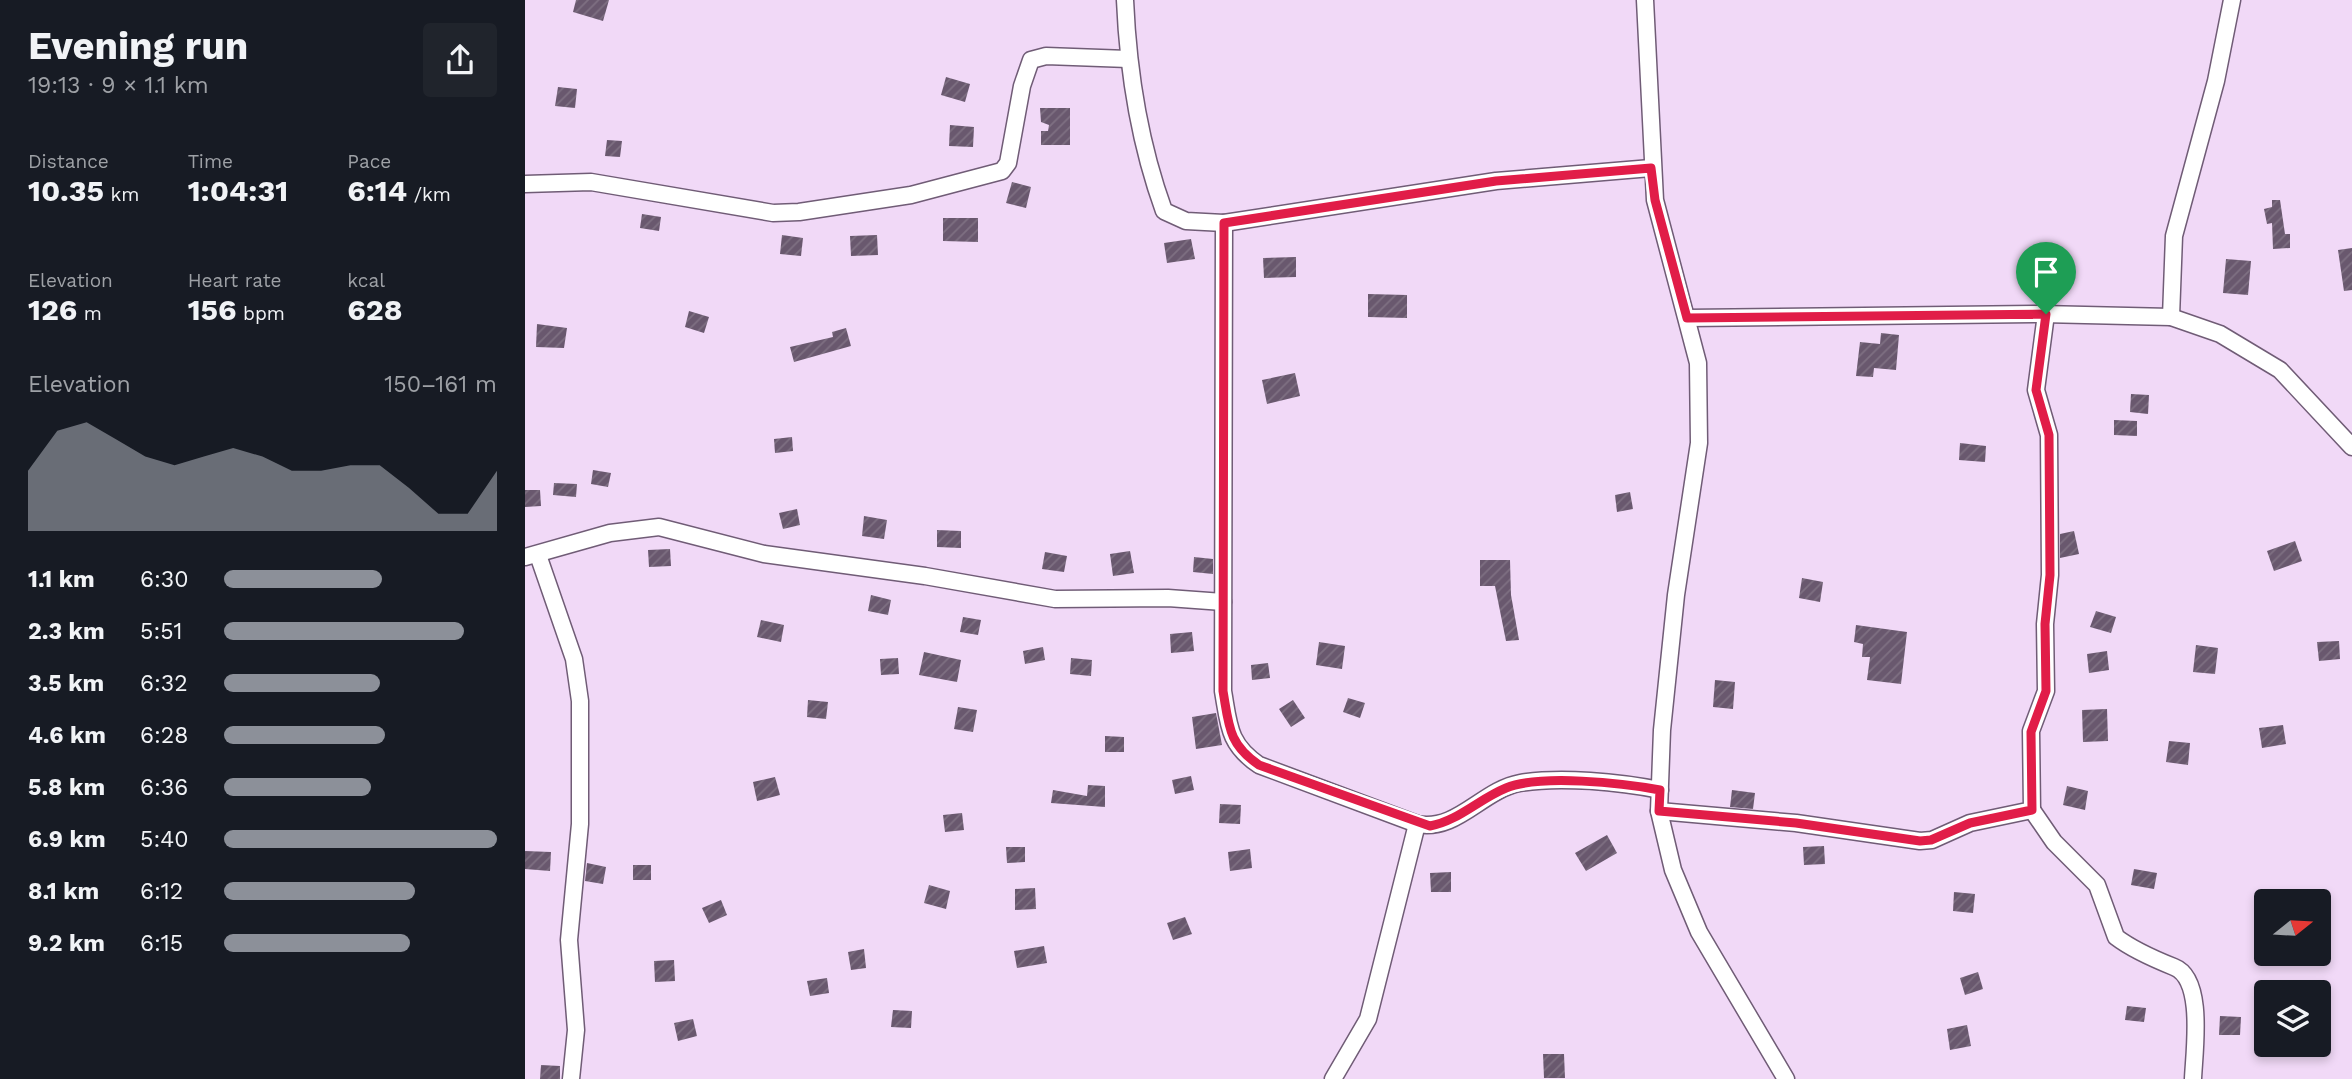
<!DOCTYPE html>
<meta charset="utf-8">
<style>
:root{--surface:#171b24;--page:#20242c;--text:#f1f3f6;--muted:#9ea1a6;--accent:#8c9099}
body{margin:0;font-family:"Work Sans",sans-serif;background:var(--page);color:var(--text);height:100vh;display:flex;flex-direction:column;font-size:26px;white-space:nowrap}
*{box-sizing:border-box;margin:0}
p{font-size:23px;color:var(--muted)}
.icon{flex:none;width:38px;height:38px;fill:none;stroke:currentColor;stroke-width:2;stroke-linecap:round;stroke-linejoin:round}
.map{position:relative;flex:1;overflow:hidden}
.panel{display:flex;flex-direction:column;background:var(--surface);width:525px}
.panel>*{flex:none}
.needle{width:46px;rotate:72deg}
.buttons{position:absolute;left:1729px;top:889px;display:grid;gap:14px}
.buttons a{display:grid;place-items:center;width:77px;height:77px;border-radius:7px;background:var(--surface);box-shadow:0 4px 10px #0003;font-size:35px}
.pin{position:absolute;display:grid;place-items:center;width:60px;height:60px;color:#fff;margin:-72px -30px;border-radius:50% 50% 50% 0;rotate:-45deg;box-shadow:0 0 7px #0007}
.pin .icon{rotate:45deg}
.round{display:grid;place-items:center;flex:none;width:74px;height:74px;border-radius:7px;background:var(--page)}
.headline{display:flex;align-items:center;justify-content:space-between;height:119px;padding:0 28px}
h1{font-size:38px;font-weight:700;line-height:52px}
.metrics{display:grid;grid-template-columns:repeat(3,1fr);gap:10px;height:119px;padding:7px 28px}
.metrics div{display:grid;align-content:center}
.metrics b{font-size:30px;font-weight:700}
.metrics small{font-size:19px;font-weight:400}
.metrics p{font-size:19px}
.chart{height:196px;padding:14px 28px}
.chart p{display:flex;justify-content:space-between}
.chart svg{width:100%;height:126px;margin-top:7px;fill:var(--accent);opacity:.7}
ul{padding:0 28px;list-style:none;font-size:23px}
li{display:grid;grid-template-columns:112px 84px 1fr;align-items:center;height:52px}
li i{height:18px;border-radius:9px;background:var(--accent)}
main{display:flex;flex:1;min-height:0}
.map>svg:first-child{display:block}
.building{fill:url(#building-hatch)}
.lines{fill:none;stroke-linecap:round;stroke-linejoin:round}
.minor-casing{stroke:#705c76;stroke-width:19}
.minor{stroke:#fff;stroke-width:16}
.route-casing{stroke:#fff;stroke-width:14}
.route{stroke:#e11d48;stroke-width:9}
</style>
<main>
<section class="panel">
<div class="headline"><div><h1>Evening run</h1><p>19:13 · 9 × 1.1 km</p></div><a class="round"><svg class="icon" aria-label="share" viewBox="0 0 24 24"><path d="M12 15V3M7 8l5-5 5 5M5 13v7h14v-7"/></svg></a></div>
<div class="metrics">
<div><p>Distance</p><b>10.35<small> km</small></b></div>
<div><p>Time</p><b>1:04:31</b></div>
<div><p>Pace</p><b>6:14<small> /km</small></b></div>
</div>
<div class="metrics">
<div><p>Elevation</p><b>126<small> m</small></b></div>
<div><p>Heart rate</p><b>156<small> bpm</small></b></div>
<div><p>kcal</p><b>628</b></div>
</div>
<div class="chart"><p><span>Elevation</span>150–161 m</p>
<svg viewBox="0 0 160 44" preserveAspectRatio="none"><path d="M0 44V23L10 9L20 6L30 12L40 18L50 21L60 18L70 15L80 18L90 23L100 23L110 21L120 21L130 29L140 38L150 38L160 23V44z"/></svg>
</div>
<ul>
<li><b>1.1 km</b>6:30<i style="width:58%"></i></li>
<li><b>2.3 km</b>5:51<i style="width:88%"></i></li>
<li><b>3.5 km</b>6:32<i style="width:57%"></i></li>
<li><b>4.6 km</b>6:28<i style="width:59%"></i></li>
<li><b>5.8 km</b>6:36<i style="width:54%"></i></li>
<li><b>6.9 km</b>5:40<i style="width:100%"></i></li>
<li><b>8.1 km</b>6:12<i style="width:70%"></i></li>
<li><b>9.2 km</b>6:15<i style="width:68%"></i></li>
</ul>
</section>
<div class="map">
<svg width="1827" height="1079" viewBox="0 0 1827 1079">
<defs>
<pattern id="building-hatch" width="6" height="6" patternUnits="userSpaceOnUse" patternTransform="scale(1.75)"><rect width="6" height="6" fill="#69586e"/><path d="M-1 1l2-2M0 6l6-6M5 7l2-2" fill="none" stroke="#7e7082"/></pattern>
</defs>
<rect width="100%" height="100%" fill="#f1d9f7"/>
<g class="building">
<path d="M51 0H84L78 21 48 12Z"/>
<path d="M421 77 445 84 440 102 416 95Z"/>
<path d="M33 87 52 89 50 108 30 106Z"/>
<path d="M515 108H545V145H516V131H523L524 125 516 122Z"/>
<path d="M425 125 449 127 448 147 424 146Z"/>
<path d="M82 140 97 141 95 157 80 156Z"/>
<path d="M487 182 506 187 501 208 481 203Z"/>
<path d="M1747 200H1755L1760 234H1765V248L1748 249 1747 223 1742 224 1739 209 1747 207Z"/>
<path d="M117 214 136 217 134 231 115 228Z"/>
<path d="M418 218H453V242L418 241Z"/>
<path d="M257 235 278 238 276 256 255 254Z"/>
<path d="M352 235 353 255 326 256 325 236Z"/>
<path d="M666 239 670 259 642 263 639 243Z"/>
<path d="M1827 248V290L1819 291 1813 250Z"/>
<path d="M771 257V277L739 278 738 258Z"/>
<path d="M1701 259 1726 261 1723 295 1698 293Z"/>
<path d="M843 294 882 295V318L843 317Z"/>
<path d="M164 311 184 317 179 333 160 327Z"/>
<path d="M12 324 42 328 39 348 11 347Z"/>
<path d="M321 328 326 346 269 362 265 347 308 337 307 332Z"/>
<path d="M1356 333 1374 335 1371 370 1349 368 1348 377 1331 376 1335 342 1355 344Z"/>
<path d="M770 373 775 396 742 404 737 380Z"/>
<path d="M1606 394 1624 395 1623 414 1605 412Z"/>
<path d="M1589 420 1612 421V436L1589 435Z"/>
<path d="M267 437 268 451 250 453 249 439Z"/>
<path d="M1435 443 1461 446 1460 462 1434 460Z"/>
<path d="M68 470 86 473 83 487 66 484Z"/>
<path d="M29 483 52 484 51 497 28 495Z"/>
<path d="M0 490H15L16 506 0 507Z"/>
<path d="M1105 492 1108 509 1092 512 1090 495Z"/>
<path d="M272 509 275 525 258 529 254 513Z"/>
<path d="M339 516 362 520 359 539 337 536Z"/>
<path d="M412 530 436 531V548L412 547Z"/>
<path d="M1549 531 1554 554 1535 558V534Z"/>
<path d="M1770 541 1777 561 1749 571 1742 551Z"/>
<path d="M145 549 146 566 124 567 123 550Z"/>
<path d="M605 551 609 573 588 576 585 554Z"/>
<path d="M520 552 542 556 539 572 517 569Z"/>
<path d="M669 557 688 559V574L668 572Z"/>
<path d="M955 560H985L986 595 994 640 981 641 970 586H955Z"/>
<path d="M1277 578 1298 582 1295 602 1274 598Z"/>
<path d="M346 595 366 600 363 615 343 611Z"/>
<path d="M1571 611 1591 617 1586 633 1565 627Z"/>
<path d="M438 617 456 620 453 635 435 632Z"/>
<path d="M236 620 259 625 256 642 232 637Z"/>
<path d="M1331 625 1382 632 1376 684 1342 680 1345 657H1337L1338 644 1329 642Z"/>
<path d="M667 632 669 651 646 653 645 634Z"/>
<path d="M1814 641 1815 659 1794 661 1792 642Z"/>
<path d="M794 642 820 646 817 669 791 665Z"/>
<path d="M1671 645 1693 648 1690 674 1668 672Z"/>
<path d="M518 647 520 660 500 664 498 651Z"/>
<path d="M1582 651 1584 670 1564 673 1562 654Z"/>
<path d="M399 652 436 660 432 682 394 675Z"/>
<path d="M373 658 374 674 356 675 355 659Z"/>
<path d="M546 658 567 660 566 676 545 674Z"/>
<path d="M743 663 745 678 727 680 726 665Z"/>
<path d="M1190 680 1210 682 1208 709 1188 707Z"/>
<path d="M823 698 840 703 835 718 818 712Z"/>
<path d="M283 700 303 702 301 719 282 717Z"/>
<path d="M768 700 780 718 766 727 754 709Z"/>
<path d="M433 707 452 710 448 732 429 729Z"/>
<path d="M1582 709 1583 741 1558 742 1557 710Z"/>
<path d="M691 713 697 745 671 749 667 717Z"/>
<path d="M1758 725 1761 744 1737 748 1734 728Z"/>
<path d="M580 736 599 737V752H580Z"/>
<path d="M1644 741 1665 743 1663 765 1641 762Z"/>
<path d="M666 776 669 790 650 794 647 780Z"/>
<path d="M250 777 255 795 232 801 228 782Z"/>
<path d="M563 785 580 786V807L526 803 528 790 562 796Z"/>
<path d="M1542 786 1563 791 1560 810 1538 805Z"/>
<path d="M1207 790 1230 793 1228 809 1205 807Z"/>
<path d="M695 804 716 805 715 824 694 823Z"/>
<path d="M437 813 439 830 420 832 418 815Z"/>
<path d="M1082 835 1092 853 1061 871 1050 853Z"/>
<path d="M1299 846 1300 864 1279 865 1278 847Z"/>
<path d="M481 847H500V862L482 863Z"/>
<path d="M725 849 727 868 705 871 703 852Z"/>
<path d="M0 851 26 852 25 871 0 869Z"/>
<path d="M62 863 81 867 78 884 60 881Z"/>
<rect x="108" y="865" width="18" height="15"/>
<path d="M1609 869 1632 873 1629 889 1606 885Z"/>
<path d="M926 872V892H906L905 873Z"/>
<path d="M404 885 425 891 421 909 399 903Z"/>
<path d="M510 888 511 909 490 910V889Z"/>
<path d="M1429 892 1450 894 1448 913 1428 911Z"/>
<path d="M196 900 202 915 184 923 177 908Z"/>
<path d="M660 917 667 934 648 940 642 923Z"/>
<path d="M519 946 522 963 492 968 489 951Z"/>
<path d="M339 949 341 968 326 970 323 952Z"/>
<path d="M149 960 150 981 130 982 129 961Z"/>
<path d="M1453 972 1458 989 1440 995 1435 978Z"/>
<path d="M302 978 304 993 285 996 282 981Z"/>
<path d="M1602 1006 1621 1008 1619 1022 1600 1020Z"/>
<path d="M368 1010 387 1011 386 1028 366 1027Z"/>
<path d="M1695 1016 1716 1017 1715 1035H1694Z"/>
<path d="M168 1019 172 1036 153 1041 149 1023Z"/>
<path d="M1442 1025 1446 1046 1425 1050 1422 1029Z"/>
<path d="M1018 1054H1039L1040 1078H1019Z"/>
<path d="M16 1065 35 1066V1079H15Z"/>
</g>
<g class="lines">
<g class="minor-casing">
<g id="minor">
<path d="M600 0C603 70 615 145 639 211L661 221 699 223"/>
<path d="M1120 0 1130 200 1173 363 1174 443 1151 595 1137 730 1134 811 1148 870 1174 932 1261 1079"/>
<path d="M1126 168 971 181 699 223 698 691C704 725 703 744 734 765L892 824C932 832 957 790 995 783 1035 776 1095 782 1135 790"/>
<path d="M0 184 66 182 248 213 274 212 386 195 477 171 483 163 497 86 506 60 521 56 603 59"/>
<path d="M1646 317 1649 236 1691 81 1707 0"/>
<path d="M1162 318 1517 314 1646 317 1695 334 1755 370 1827 447"/>
<path d="M13 555 49 659 55 701V824L44 940 51 1030 46 1079"/>
<path d="M0 557 85 533 134 527 239 554 400 576 530 599 643 598 698 602"/>
<path d="M1507 810 1529 842 1572 885 1591 937C1608 950 1629 959 1649 967 1680 979 1669 1052 1668 1079"/>
<path d="M1134 811 1271 823 1395 841 1407 840 1445 823 1507 810 1506 731 1521 691 1520 624 1525 575 1524 435 1511 390 1521 314"/>
<path d="M808 1079 843 1019 892 824"/>
</g>
</g>
<use href="#minor" class="minor"/>
</g>
<g class="lines">
<g class="route-casing">
<path id="route" d="M1126 168 1130 200 1162 318 1521 314 1511 390 1524 435 1525 575 1520 624 1521 691 1506 732 1507 810 1445 823 1406 840 1395 841 1271 823 1134 811 1135 790C1098 783 1015 774 981 788 954 799 933 821 905 826L734 765C703 744 704 725 698 691L699 223 971 181Z"/>
</g>
<use href="#route" class="route"/>
</g>
</svg>
<div class="buttons">
<a><svg class="needle" viewBox="-14 -14 28 28"><path d="M0-13l5 13h-10z" fill="#e53935"/><path d="M0 13l5-13h-10z" fill="#9ea1a6"/></svg></a>
<a><svg class="icon" aria-label="layers" viewBox="0 0 24 24"><path d="M12 4l9 5-9 5-9-5zM3 14l9 5 9-5"/></svg></a>
</div>
<div class="pin" style="left:1521px;top:314px;background:#1e9e55"><svg class="icon" aria-label="arrive" viewBox="0 0 24 24"><path d="M6 21V4h12l-3 4 3 4H6"/></svg></div>
</div>
</main>
